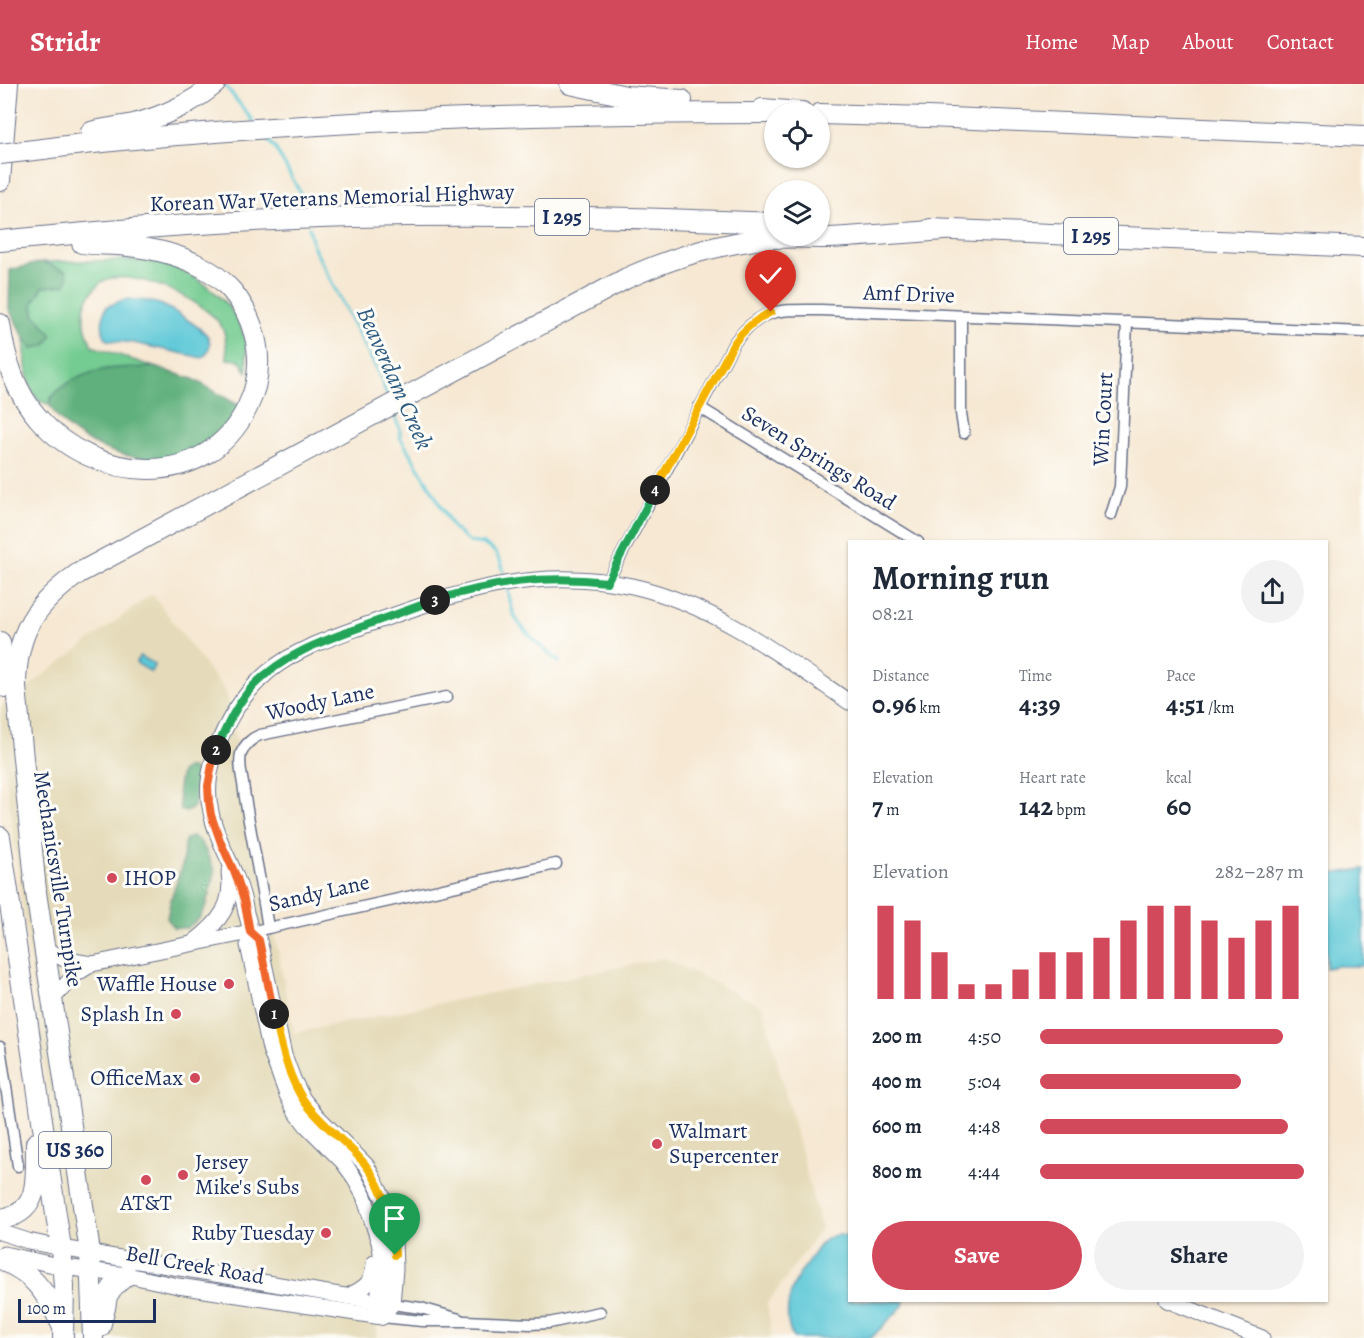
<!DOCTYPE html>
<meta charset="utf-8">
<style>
:root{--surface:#fff;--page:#f2f2f3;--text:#1f2937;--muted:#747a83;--accent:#d1495b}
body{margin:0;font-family:Alegreya,serif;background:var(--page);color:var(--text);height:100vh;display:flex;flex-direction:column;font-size:22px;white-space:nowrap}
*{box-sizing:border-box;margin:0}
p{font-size:20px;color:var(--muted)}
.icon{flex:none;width:33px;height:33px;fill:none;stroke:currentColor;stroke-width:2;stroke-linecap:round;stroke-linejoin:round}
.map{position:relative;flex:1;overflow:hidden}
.side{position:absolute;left:848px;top:456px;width:480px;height:762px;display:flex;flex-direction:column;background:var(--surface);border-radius:0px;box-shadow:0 2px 4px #0004}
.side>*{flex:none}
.controls{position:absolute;left:764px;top:18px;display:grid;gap:12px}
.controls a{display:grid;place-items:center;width:66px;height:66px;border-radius:50%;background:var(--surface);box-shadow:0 2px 4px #0004;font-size:30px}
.scale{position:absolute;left:18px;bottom:15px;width:138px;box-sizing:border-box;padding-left:6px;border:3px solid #1b2f5e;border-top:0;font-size:16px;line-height:21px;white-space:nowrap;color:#1b2f5e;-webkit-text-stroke:4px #fdfcf7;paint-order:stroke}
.pin{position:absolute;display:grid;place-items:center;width:51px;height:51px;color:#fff;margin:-62px -26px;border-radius:50% 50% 50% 0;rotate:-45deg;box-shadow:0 0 6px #0007}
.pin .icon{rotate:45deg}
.km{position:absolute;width:30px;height:30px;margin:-15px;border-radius:50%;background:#222;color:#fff;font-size:16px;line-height:30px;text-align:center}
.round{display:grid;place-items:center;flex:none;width:63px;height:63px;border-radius:32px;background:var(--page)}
.headline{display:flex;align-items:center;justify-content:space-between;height:102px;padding:0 24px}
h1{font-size:33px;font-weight:700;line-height:45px}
.stats{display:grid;grid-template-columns:repeat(3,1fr);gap:9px;height:102px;padding:6px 24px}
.stats div{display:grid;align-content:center}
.stats b{font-size:26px;font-weight:700}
.stats small{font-size:16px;font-weight:400}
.stats p{font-size:16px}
.chart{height:168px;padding:12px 24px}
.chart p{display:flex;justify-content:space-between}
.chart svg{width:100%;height:108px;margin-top:6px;stroke:var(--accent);stroke-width:6}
.cta{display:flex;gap:12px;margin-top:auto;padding:12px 24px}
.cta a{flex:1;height:69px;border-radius:36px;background:var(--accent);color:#fff;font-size:24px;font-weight:700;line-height:69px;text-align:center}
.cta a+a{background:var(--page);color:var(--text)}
ul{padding:0 24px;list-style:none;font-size:20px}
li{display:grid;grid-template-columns:96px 72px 1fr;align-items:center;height:45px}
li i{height:15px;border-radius:8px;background:var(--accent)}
header{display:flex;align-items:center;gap:36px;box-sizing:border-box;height:84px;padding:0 30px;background:var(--accent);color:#fff}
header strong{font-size:28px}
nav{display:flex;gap:33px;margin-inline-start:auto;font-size:21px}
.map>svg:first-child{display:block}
.built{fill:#e5dbba}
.green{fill:#74cc92;stroke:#487e78;stroke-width:1.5}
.forest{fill:#5fb07c;stroke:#3d706d;stroke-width:1.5}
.water{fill:#5dc8d7;stroke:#3c7c9a;stroke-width:1.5}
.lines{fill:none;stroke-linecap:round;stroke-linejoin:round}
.stream{stroke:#5dc8d7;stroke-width:3}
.street-casing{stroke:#687087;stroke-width:13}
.secondary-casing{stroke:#687087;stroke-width:17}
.highway-casing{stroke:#687087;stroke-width:22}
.street{stroke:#fff;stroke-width:10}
.secondary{stroke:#fff;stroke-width:15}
.highway{stroke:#fff;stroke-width:20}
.highway-bridge-casing{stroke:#687087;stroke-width:22;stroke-linecap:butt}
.highway-bridge{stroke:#fff;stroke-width:20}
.split-1-casing{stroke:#fff;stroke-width:12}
.split-2-casing{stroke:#fff;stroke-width:12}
.split-3-casing{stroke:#fff;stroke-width:12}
.split-4-casing{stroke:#fff;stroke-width:12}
.split-5-casing{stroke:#fff;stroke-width:12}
.split-1{stroke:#f5b400;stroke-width:8}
.split-2{stroke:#f0652b;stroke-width:8}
.split-3{stroke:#22a559;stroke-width:8}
.split-4{stroke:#22a559;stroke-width:8}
.split-5{stroke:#f5b400;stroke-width:8}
.poi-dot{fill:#d1495b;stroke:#fdfcf7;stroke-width:2}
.labels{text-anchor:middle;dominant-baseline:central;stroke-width:6;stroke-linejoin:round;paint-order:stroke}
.shield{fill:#fdfcf7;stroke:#5f6c8c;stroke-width:1.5}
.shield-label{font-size:21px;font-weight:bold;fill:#1b2f5e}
.street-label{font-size:22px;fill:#1b2f5e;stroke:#fdfcf7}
.poi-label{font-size:22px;fill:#1b2f5e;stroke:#fdfcf7;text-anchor:end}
.water-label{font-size:24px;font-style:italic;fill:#2f5d82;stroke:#fdfcf7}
</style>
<header>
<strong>Stridr</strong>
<nav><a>Home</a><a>Map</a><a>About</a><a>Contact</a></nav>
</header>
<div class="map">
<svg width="1364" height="1254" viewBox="0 0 1364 1254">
<rect width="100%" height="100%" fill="#fdfcf7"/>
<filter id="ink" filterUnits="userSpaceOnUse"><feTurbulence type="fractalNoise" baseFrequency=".0167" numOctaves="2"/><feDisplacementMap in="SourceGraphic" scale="12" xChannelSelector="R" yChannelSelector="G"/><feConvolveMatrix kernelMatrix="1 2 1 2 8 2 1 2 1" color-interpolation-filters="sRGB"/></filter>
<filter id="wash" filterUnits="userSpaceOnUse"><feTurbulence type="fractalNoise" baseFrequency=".008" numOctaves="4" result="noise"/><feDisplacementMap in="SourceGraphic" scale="24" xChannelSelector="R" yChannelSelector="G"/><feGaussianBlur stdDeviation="1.35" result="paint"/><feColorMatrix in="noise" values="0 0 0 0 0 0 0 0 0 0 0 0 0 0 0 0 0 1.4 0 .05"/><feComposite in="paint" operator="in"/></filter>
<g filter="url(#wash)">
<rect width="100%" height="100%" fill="#f6e8d3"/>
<path class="built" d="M152 510 227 610 294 949 664 874 763 923 821 1145 767 1220 772 1254H565L561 1251 380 1228 376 1254H79L0 649V624Z"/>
<path class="green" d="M131 176C142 177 156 177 167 181 202 192 239 222 246 260 247 269 247 279 247 288L239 276 227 275C226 265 227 252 222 243 206 217 142 189 112 194 104 195 97 201 93 207 78 224 84 243 92 262L154 283 106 285 51 313 49 320C46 319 42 319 40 317 24 305 26 271 24 253L32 264 51 249 34 230 33 219 43 203 65 201 66 187 42 178Z"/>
<g class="forest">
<path d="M42 178 66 187 68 193 65 201 43 203 33 219 34 230 51 249V253L45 262 32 264 24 253 9 225 10 186Z"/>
<path d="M154 283 193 295 240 322C237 327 234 333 230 338 224 345 199 365 190 369 146 387 71 363 49 320 56 300 88 288 107 285 122 283 139 284 154 283Z"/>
<path d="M186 684H192L196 689 195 720 192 725 186 728 180 726 178 704 181 688Z"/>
<path d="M191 753 199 756 205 765 215 788 206 822 199 835 187 844H174L167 834 171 815 183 779 184 760 186 755Z"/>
</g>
<g class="water">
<path d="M125 215C138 216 151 216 162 221 171 225 204 245 208 253 212 261 208 270 202 274L134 259 107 256C100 246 102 235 106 223Z"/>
<path d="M140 572 155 580 151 588 136 579Z"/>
<path d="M1364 785V882H1337L1326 884V791Z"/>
<path d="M837 1151 849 1152V1216L904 1217 903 1222 871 1254H793C784 1236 787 1213 797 1195 800 1188 806 1182 810 1175 817 1164 824 1153 837 1151Z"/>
</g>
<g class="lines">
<g class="stream">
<path d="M224 0 253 37"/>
<path d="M265 52 275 64 300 108 305 128"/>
<path d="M309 143 313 162 378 288 388 313"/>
<path d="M393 328 400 345V353L432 406 453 444 469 458 483 460 494 467 501 478 506 496"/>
<path d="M508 506C510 514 511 526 515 533 524 549 545 566 559 578"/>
</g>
</g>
</g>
<g filter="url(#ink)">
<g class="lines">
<g class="street-casing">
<g id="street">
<path d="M961 232V329L964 349"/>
<path d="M699 323 918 458"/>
<path d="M1111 431 1120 403 1127 238"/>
<path d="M607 498 734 259C761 223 780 226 821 226L1364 248"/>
<path d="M268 844C261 798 251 753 244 707 243 695 238 681 241 670 244 661 252 654 260 651L447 613"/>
<path d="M250 848 556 780"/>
<path d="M0 963 18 1082"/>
<path d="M392 1220 421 1224 459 1235"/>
<path d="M382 1233 422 1237H465L531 1240 549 1239 600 1228"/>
</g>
</g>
<g class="secondary-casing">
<g id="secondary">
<path d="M250 848 259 856 284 971 293 995 303 1015 318 1033 367 1082 387 1121 394 1156 395 1185 392 1220 382 1233"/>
<path d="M194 858C220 838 234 821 229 788"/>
<path d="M44 864 66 876 92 880 250 848"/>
<path d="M52 915 76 890 92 880"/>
<path d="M0 1148 28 1157 61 1164 386 1219"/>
<path d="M4 1170 63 1183 127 1191 178 1202 382 1233"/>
<path d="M348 1212C365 1204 373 1199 374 1179"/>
<path d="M1167 1216 1262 1254"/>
<path d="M382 1233 378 1217 380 1198 381 1168 379 1158 364 1112 353 1092 343 1078 307 1042 296 1028 287 1011 270 965 248 861C248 857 250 851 250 847 250 841 248 835 246 829 244 817 241 805 236 793 228 772 215 751 211 728 206 708 209 688 215 669 225 638 244 609 268 588 297 564 334 553 369 540 459 508 535 481 632 502 713 520 782 572 849 618"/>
</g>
</g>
<g class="highway-casing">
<g id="highway">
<path d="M570 0 626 12 682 16"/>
<path d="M762 25 802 28"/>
<path d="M819 30 928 33 1364 52"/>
<path d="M91 48C105 44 119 43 134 40 162 33 193 19 215 0"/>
<path d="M43 65C109 56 176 51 242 46 419 33 596 29 774 29"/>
<path d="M0 97 8 0"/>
<path d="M930 145 1364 163"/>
<path d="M0 157C117 145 235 136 353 133 493 130 634 133 774 139"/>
<path d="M0 240C5 275 15 308 39 335 95 399 206 408 247 324 259 300 261 274 254 249 245 217 224 192 194 179 171 168 143 163 118 161 106 160 95 161 82 159"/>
<path d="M0 558 5 603"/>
<path d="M0 753 61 1164 64 1202 63 1254"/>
<path d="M34 795 90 1168 93 1254"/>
<path d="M36 807 16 603C16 548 35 520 79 489L627 194C670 175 707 163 754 156 779 152 803 154 828 154 866 152 905 149 943 146"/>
<path d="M0 1135C43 1129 35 1092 36 1059"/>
<path d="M0 1174C8 1179 17 1183 25 1189 43 1203 53 1223 63 1243"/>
<path d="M100 1243 105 1224 107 1212 113 1203 127 1191"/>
</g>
</g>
<use href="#street" class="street"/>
<use href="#secondary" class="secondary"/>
<use href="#highway" class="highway"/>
<g class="highway-bridge-casing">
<path id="highway-bridge" d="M0 70 43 65"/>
</g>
<use href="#highway-bridge" class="highway-bridge"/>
</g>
</g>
<g class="lines" filter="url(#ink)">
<g class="split-1-casing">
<path id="split-1" d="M274 930C281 959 287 992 304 1017 319 1037 338 1052 356 1070 383 1097 393 1134 395 1171"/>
</g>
<g class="split-2-casing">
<path id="split-2" d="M216 666 212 681 208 702 209 718 211 731 221 759 237 794 244 816 250 848 259 856 274 930"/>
</g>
<g class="split-3-casing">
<path id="split-3" d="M216 666C226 643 236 621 253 602 283 571 322 557 361 543 386 534 411 525 435 516"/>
</g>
<g class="split-4-casing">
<path id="split-4" d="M435 516C495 498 544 491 607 498L655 406"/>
</g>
<g class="split-5-casing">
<path id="split-5" d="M655 406 734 259C744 245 756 235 771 228"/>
</g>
<use href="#split-1" class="split-1"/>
<use href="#split-2" class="split-2"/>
<use href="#split-3" class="split-3"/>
<use href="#split-4" class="split-4"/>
<use href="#split-5" class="split-5"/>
</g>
<g class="poi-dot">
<circle cx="112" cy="794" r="6"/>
<circle cx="229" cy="900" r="6"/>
<circle cx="176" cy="930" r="6"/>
<circle cx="195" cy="994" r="6"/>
<circle cx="657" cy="1060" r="6"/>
<circle cx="183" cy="1091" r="6"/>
<circle cx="146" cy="1096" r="6"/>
<circle cx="326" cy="1149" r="6"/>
</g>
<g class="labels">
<g class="shield">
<rect x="535" y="115" width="54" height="36" rx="4.5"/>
<rect x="1064" y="134" width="54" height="36" rx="4.5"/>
<rect x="39" y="1048" width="72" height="36" rx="4.5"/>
</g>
<g class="shield-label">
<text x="562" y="133">I 295</text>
<text x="1091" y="152">I 295</text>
<text x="75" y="1066">US 360</text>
</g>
<g class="street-label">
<text transform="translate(332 114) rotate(-2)">Korean War Veterans Memorial Highway</text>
<text transform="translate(909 210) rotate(2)">Amf Drive</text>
<text transform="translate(1103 335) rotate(-87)">Win Court</text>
<text transform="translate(819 374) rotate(32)">Seven Springs Road</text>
<text transform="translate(320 618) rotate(-12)">Woody Lane</text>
<text transform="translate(58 795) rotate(81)">Mechanicsville Turnpike</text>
<text transform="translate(319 809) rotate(-13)">Sandy Lane</text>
<text transform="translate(195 1181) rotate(10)">Bell Creek Road</text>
</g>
<g class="poi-label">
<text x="124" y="794" text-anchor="start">IHOP</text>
<text x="217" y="900">Waffle House</text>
<text x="164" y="930">Splash In</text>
<text x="183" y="994">OfficeMax</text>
<text x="669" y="1047" text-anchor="start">Walmart<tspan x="669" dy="25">Supercenter</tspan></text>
<text x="195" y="1078" text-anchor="start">Jersey<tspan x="195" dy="25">Mike's Subs</tspan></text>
<text x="146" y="1119" text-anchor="middle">AT&amp;T</text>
<text x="314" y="1149">Ruby Tuesday</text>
</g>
<g class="water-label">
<text transform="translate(395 294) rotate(66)">Beaverdam Creek</text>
</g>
</g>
</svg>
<div class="controls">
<a><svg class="icon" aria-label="locate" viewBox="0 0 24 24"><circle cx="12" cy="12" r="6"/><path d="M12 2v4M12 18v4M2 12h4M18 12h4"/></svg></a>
<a><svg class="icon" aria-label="layers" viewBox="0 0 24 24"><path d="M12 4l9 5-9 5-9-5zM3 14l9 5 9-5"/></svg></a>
</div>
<div class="scale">100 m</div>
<div class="pin" style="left:395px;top:1171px;background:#1e9e55"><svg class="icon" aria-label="arrive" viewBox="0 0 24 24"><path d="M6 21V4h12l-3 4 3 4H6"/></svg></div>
<div class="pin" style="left:771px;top:228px;background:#d93025"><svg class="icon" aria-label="check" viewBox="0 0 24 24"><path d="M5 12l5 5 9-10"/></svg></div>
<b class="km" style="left:274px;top:930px">1</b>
<b class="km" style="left:216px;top:666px">2</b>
<b class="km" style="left:435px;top:516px">3</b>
<b class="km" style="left:655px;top:406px">4</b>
<section class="side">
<div class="headline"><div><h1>Morning run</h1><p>08:21</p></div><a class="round"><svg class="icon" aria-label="share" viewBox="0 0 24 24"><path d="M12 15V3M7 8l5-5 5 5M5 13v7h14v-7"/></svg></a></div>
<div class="stats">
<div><p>Distance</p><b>0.96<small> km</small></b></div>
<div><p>Time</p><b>4:39</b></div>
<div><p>Pace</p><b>4:51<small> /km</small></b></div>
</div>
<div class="stats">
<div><p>Elevation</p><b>7<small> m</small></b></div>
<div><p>Heart rate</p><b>142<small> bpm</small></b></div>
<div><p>kcal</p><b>60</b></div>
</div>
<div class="chart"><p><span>Elevation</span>282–287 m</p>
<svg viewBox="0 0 160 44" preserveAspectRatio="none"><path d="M5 44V6M15 44V12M25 44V25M35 44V38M45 44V38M55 44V32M65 44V25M75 44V25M85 44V19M95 44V12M105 44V6M115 44V6M125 44V12M135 44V19M145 44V12M155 44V6"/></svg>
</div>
<ul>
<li><b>200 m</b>4:50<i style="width:92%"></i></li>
<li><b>400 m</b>5:04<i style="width:76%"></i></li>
<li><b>600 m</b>4:48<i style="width:94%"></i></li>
<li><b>800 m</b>4:44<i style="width:100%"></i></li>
</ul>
<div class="cta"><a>Save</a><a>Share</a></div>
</section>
</div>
